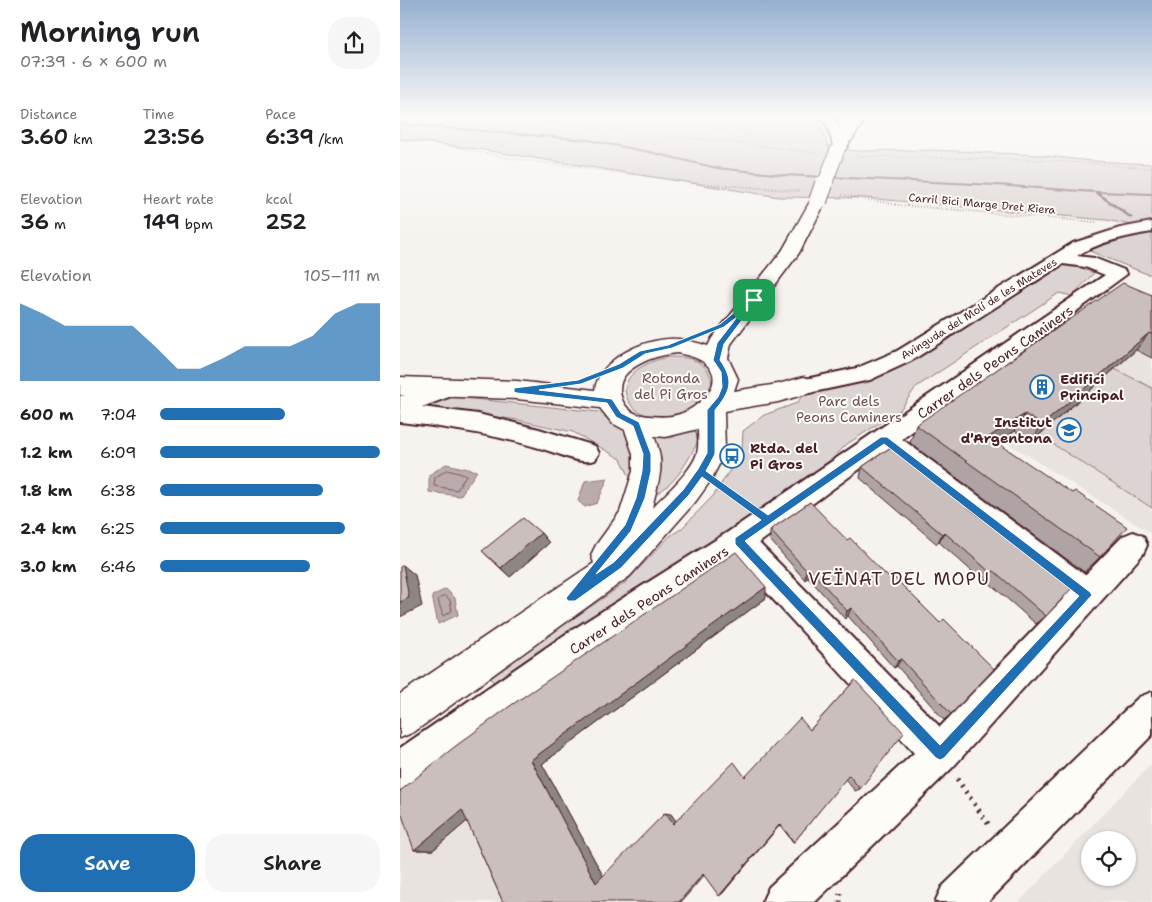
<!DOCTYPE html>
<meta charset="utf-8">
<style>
:root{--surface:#fff;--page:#f6f6f6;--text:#202124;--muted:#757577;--accent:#1f6fb2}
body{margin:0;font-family:"Shantell Sans",sans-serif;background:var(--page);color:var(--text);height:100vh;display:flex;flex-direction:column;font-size:19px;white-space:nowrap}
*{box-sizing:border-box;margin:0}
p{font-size:16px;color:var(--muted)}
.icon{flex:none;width:28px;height:28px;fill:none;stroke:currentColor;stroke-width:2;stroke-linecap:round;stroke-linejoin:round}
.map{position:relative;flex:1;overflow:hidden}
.sheet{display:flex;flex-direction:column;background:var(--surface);width:400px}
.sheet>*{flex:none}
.controls{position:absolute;left:681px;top:831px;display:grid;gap:10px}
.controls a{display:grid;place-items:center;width:55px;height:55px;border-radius:50%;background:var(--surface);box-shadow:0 1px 4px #0004;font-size:25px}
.pin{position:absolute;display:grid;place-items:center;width:42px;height:42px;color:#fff;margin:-21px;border-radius:10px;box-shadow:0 2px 8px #0006}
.round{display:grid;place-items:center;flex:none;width:52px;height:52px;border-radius:20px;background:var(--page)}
.head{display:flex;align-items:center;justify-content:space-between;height:85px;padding:0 20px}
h1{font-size:28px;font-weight:600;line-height:38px}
.metrics{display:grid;grid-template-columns:repeat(3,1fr);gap:8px;height:85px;padding:5px 20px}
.metrics div{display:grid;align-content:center}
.metrics b{font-size:21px;font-weight:600}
.metrics small{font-size:14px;font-weight:400}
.metrics p{font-size:14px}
.chart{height:140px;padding:10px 20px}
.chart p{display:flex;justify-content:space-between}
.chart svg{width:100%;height:90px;margin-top:5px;fill:var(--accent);opacity:.7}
.cta{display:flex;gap:10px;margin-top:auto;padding:10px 20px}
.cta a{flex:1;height:58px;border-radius:20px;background:var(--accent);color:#fff;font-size:20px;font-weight:600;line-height:58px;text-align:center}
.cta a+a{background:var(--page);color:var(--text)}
ul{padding:0 20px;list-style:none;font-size:16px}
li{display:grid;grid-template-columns:80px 60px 1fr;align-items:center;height:38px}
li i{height:12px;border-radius:6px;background:var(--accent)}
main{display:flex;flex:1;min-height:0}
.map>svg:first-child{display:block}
.built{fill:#e9e3e0;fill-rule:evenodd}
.green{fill:#dcd4d2;stroke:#937a7e}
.water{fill:#bbabac;stroke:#8e7378}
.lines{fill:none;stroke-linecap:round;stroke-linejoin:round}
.shore{stroke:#77575f;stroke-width:1}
.stream{fill:#8e7378;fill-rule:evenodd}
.minor-casing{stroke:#4a1f2b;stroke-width:4}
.tertiary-casing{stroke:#4a1f2b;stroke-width:3}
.motorway-casing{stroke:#4a1f2b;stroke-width:3}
.path-far3{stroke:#4a1f2b;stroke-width:1;stroke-dasharray:0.5 2;stroke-linecap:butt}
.path-far2{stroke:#4a1f2b;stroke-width:2;stroke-dasharray:0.5 2.5;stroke-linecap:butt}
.path-far1{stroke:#4a1f2b;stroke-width:3;stroke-dasharray:1 4;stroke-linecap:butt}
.path{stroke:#4a1f2b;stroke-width:5;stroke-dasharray:2 5.5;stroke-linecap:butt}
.minor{fill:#fdfcf7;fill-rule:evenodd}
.tertiary{fill:#fdfcf7;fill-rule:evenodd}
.motorway{fill:#fdfcf7;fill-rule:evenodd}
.tertiary-bridge-far1-casing{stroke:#4a1f2b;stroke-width:16;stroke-linecap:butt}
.tertiary-bridge-casing{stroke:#4a1f2b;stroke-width:20;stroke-linecap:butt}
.tertiary-bridge-far1{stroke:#fdfcf7;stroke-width:14}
.tertiary-bridge{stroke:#fdfcf7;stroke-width:18}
.wall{fill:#afa4a3;stroke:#4a1f2b}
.shaded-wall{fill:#8e8685;stroke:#4a1f2b}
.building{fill:#cbbfbe;stroke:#4a1f2b}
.route{fill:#1f6fb2;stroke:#fff;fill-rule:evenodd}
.labels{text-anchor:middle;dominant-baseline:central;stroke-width:4;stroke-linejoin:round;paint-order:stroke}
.far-street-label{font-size:11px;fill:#4a1f2b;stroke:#fdfcf7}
.street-label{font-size:14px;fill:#4a1f2b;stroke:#fdfcf7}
.park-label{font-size:14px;fill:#6e4c55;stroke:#fdfcf7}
.poi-label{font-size:14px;font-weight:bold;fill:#4a1f2b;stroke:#fdfcf7;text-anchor:start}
.near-neighbourhood-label{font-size:18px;letter-spacing:1px;fill:#4a1f2b;stroke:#fdfcf7}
</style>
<main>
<section class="sheet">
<div class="head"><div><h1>Morning run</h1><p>07:39 · 6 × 600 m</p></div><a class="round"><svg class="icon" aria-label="share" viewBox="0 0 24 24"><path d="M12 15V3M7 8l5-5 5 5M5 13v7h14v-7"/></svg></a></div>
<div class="metrics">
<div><p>Distance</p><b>3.60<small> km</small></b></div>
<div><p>Time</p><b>23:56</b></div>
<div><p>Pace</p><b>6:39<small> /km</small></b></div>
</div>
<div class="metrics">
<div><p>Elevation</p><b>36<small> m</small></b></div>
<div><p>Heart rate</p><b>149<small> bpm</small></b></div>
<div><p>kcal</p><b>252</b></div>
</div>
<div class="chart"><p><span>Elevation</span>105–111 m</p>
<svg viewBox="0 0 160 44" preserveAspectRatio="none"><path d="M0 44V6L10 11L20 17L30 17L40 17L50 17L60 27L70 38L80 38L90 33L100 27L110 27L120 27L130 22L140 11L150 6L160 6V44z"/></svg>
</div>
<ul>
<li><b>600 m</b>7:04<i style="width:57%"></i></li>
<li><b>1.2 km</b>6:09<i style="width:100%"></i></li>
<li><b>1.8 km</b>6:38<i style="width:74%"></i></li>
<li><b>2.4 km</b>6:25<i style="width:84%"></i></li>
<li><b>3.0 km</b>6:46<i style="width:68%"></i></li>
</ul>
<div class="cta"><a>Save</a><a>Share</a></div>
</section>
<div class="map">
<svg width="752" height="902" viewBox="0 0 752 902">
<rect width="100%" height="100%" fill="#f6f3ef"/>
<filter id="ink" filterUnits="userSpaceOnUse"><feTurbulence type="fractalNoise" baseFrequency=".02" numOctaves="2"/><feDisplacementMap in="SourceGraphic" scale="10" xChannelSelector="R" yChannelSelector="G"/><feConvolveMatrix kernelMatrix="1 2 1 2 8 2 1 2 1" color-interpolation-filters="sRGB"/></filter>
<g filter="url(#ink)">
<g class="built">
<path d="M752 318V534L555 410Z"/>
<path d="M69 752 218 902H0V818L14 798Z"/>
<path d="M752 763V902H619ZM690 840H728V878H690Z"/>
</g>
<g class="green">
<path d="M0 116H396C424 121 419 123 428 146L455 151 534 150 639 155 692 161 752 164V229L706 220 466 198 379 197 77 149 0 139Z"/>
<path d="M746 229 752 233V274H747L682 248Z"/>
<path d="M665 262 694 273 672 296 659 293 516 387 500 410 447 444 432 459 227 600 96 686 89 676 225 583 270 536 281 529 314 495 342 451 343 431 364 415 397 403 410 386 466 378Z"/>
<path d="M268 357C277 357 286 357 294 360 313 367 318 389 302 403 299 406 293 408 289 410 234 439 189 374 268 357Z"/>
<path d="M715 369 752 388V508L639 435Z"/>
<path d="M45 396 199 412 217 426 227 429 239 451 235 488 221 459 173 432 118 420 14 405Z"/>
<path d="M294 426 298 441C287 463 274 487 250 497L247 434 271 438Z"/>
</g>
<g class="water">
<path d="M46 464 77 471 60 496 29 492V475Z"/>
<path d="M208 478 197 503 185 507 178 501 185 481Z"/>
<path d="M46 589 55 598 58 615 38 624 32 596Z"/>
</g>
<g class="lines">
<g class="shore">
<path d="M47 470 66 475 57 490 34 486 35 478Z"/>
<path d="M45 596 50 600 52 611 43 616 38 600Z"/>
</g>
<path class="stream" d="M0 123 188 139 249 151 317 167 384 174 596 184 696 191 752 193V195L700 193 732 217 733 218 731 219 695 193 596 186 384 176 317 169 249 153 188 141 0 125Z"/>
<g class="minor-casing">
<g id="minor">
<path d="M752 222V232C727 236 698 242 677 256L694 258 724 270 727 274 502 439 685 575 723 536 733 532 743 536 747 545 743 554 553 767 415 902H362L369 887 514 753 336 559 193 656 14 785 0 790V748L169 632 328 532 705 275 685 267 663 264 511 361 470 380 404 394 396 391 393 386 396 381 457 368 497 351 673 243 720 228ZM483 452 665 597 540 727 359 543Z"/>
<path d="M49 380 57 382 60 388 57 394 22 407 78 414 139 429 195 446 199 453 195 460C181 464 168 457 155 453 104 436 53 428 0 422V396L15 393Z"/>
<path d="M752 692V735L588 902H535L542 887 739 697Z"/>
</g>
</g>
<g class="tertiary-casing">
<g id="tertiary">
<path d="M437 116H449C454 128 452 151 437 155L430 151 440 131Z"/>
<path d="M418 196 424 198 426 201 399 253 331 344 328 358 338 379 334 391 378 384 404 377 413 380 416 386 413 392 378 402 324 411 325 453 311 480 296 501 230 576 14 732 0 738V694L194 563 191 555 196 545 220 512 233 471V454L225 430 212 423 200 408 117 399 0 395V377L117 381 195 390C198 358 249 336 278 339 288 340 298 343 308 346L312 338 382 251 412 198ZM277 353C289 356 299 357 308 366 326 384 296 409 280 414 268 418 255 417 242 415 222 413 212 386 228 372 242 360 259 355 277 353ZM298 429C298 436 299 446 297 453 292 471 265 494 252 508 259 478 266 466 254 436L266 437Z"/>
</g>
</g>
<g class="motorway-casing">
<path id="motorway" d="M417 116H433L443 133 455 116H468L451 141 446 142 447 146 445 149 440 150 433 146 427 125Z"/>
</g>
<g class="path-far3">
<path d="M100 116C206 130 311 139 417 153"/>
<path d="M330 122 311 126 321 129 347 130 349 137 342 143"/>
<path d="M0 140 49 146 114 159 320 186"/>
<path d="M456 156 642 160 752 168"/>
</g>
<g class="path-far2">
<path d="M309 184 401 191"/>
<path d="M442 195 499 205 696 222"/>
</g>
<path class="path-far1" d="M320 485 347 505"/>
<g class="path">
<path d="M557 779 589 825"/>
<path d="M440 893V902"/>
</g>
<use href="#minor" class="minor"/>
<use href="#tertiary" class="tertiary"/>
<use href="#motorway" class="motorway"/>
<g class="tertiary-bridge-far1-casing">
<path id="tertiary-bridge-far1" d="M424 186 437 151"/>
</g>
<g class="tertiary-bridge-casing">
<path id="tertiary-bridge" d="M418 201 424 184"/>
</g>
<use href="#tertiary-bridge-far1" class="tertiary-bridge-far1"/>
<use href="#tertiary-bridge" class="tertiary-bridge"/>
</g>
<g class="wall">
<path d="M752 295V358L736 350 631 442 615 431 598 443 700 557 684 572 510 443 516 425Z"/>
<path d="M491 447 646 616 636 624 586 580 584 582 539 542 537 544 460 478 462 467Z"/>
<path d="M410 502 551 714 544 720 497 666 494 668 448 616 445 619 408 577 405 580 370 540V530Z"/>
<path d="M141 533 149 543 110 577 82 551Z"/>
<path d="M366 598 142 764 203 876 271 814 276 822 345 777 410 730 455 680 460 789 455 791 445 779 394 842H393L380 825 322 894 305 875 103 902 67 821 33 850H14Z"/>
</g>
<g class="shaded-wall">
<path d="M749 333 736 350 631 442 642 425Z"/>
<path d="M625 414 615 431 580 454 589 437Z"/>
<path d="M544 532 539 542 537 544 542 534Z"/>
<path d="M141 533 149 543 110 577 101 568Z"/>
<path d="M3 565 15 575 22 606 0 617V602Z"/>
<path d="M409 568 408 577 405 580 406 570Z"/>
<path d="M366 587V598L142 764 206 881 196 883 131 760Z"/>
<path d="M451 608 448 616 445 619 447 611Z"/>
<path d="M501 659 497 666 494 668 498 661Z"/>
<path d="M62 810 78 812 33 850H14Z"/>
<path d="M265 813 271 814 279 825 273 824Z"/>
<path d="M380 824 322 894 319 896Z"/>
<path d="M307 872 281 902H279L303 874Z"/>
</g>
<g class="building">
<path d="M723 283 752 295V334L749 333 642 425 625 414 589 437 672 493 675 491 727 527 700 557 516 425Z"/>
<path d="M491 447 672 588 646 616 594 571 591 573 544 532 542 534 462 467Z"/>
<path d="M410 502 447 540 450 538 488 577 491 574 540 623 544 619 594 669 551 714 501 659 498 661 451 608 447 611 409 568 406 570 370 530Z"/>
<path d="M123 518 141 533 101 568 82 551Z"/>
<path d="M336 552 366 587 131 760 196 883 265 813 273 824 334 762 345 777 400 718 410 730 455 680 504 733 460 789 449 775 394 842 380 824 319 896 303 874 279 902H103L62 810 14 850 0 809V791L53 748 110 706Z"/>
<path d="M3 565 9 598 0 602V567Z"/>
</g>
</g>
<linearGradient id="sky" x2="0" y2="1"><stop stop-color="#96b0d0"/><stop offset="0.48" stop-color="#fbfaf8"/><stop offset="1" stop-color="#fbfaf8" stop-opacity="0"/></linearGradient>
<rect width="752" height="243" fill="url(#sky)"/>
<path class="route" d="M352 298 357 300 324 344 320 360C334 380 331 391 315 410V454L306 471 368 515 481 437H487L690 592 692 595 544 758 540 760 536 758 335 544V538L361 520 302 477 289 495 221 568 175 601H168L166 598 225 525 236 498 242 471 243 454 233 426 216 417 207 403 117 393 114 392V388L178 380 219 364 240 351 268 345 320 324ZM338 316 317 343 313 360 321 372 322 387 318 397 307 410V453L298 469 283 490 214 562 196 574 231 531 245 498 251 471V454L239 422 221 413 212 399 139 390 181 384 223 368 245 354 272 348 324 327ZM484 444 679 596 540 745 345 541Z"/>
<defs>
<g id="building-ring" transform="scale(1.25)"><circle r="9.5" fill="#fdfcf7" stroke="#1f6fb2" stroke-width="1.5"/><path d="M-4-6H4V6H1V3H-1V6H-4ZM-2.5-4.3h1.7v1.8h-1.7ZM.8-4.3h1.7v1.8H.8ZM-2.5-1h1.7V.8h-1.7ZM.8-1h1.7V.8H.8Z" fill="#1f6fb2"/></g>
<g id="school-ring" transform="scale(1.25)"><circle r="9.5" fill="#fdfcf7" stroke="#1f6fb2" stroke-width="1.5"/><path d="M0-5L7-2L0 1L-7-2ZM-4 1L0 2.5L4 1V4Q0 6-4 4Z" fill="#1f6fb2"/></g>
<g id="bus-ring" transform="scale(1.25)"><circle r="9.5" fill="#fdfcf7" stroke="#1f6fb2" stroke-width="1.5"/><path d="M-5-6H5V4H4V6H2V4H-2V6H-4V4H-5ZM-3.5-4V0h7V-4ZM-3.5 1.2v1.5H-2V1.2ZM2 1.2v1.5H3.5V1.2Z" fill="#1f6fb2"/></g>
</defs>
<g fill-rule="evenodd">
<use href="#building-ring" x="642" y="387"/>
<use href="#school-ring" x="669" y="430"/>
<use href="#bus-ring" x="332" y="456"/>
</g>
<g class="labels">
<g class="far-street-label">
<text transform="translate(582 204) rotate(5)">Carril Bici Marge Dret Riera</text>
<text transform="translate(579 309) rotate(-32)">Avinguda del Molí de les Mateves</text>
</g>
<g class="street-label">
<text transform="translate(595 362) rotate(-35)">Carrer dels Peons Caminers</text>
<text transform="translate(249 600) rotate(-33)">Carrer dels Peons Caminers</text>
</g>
<g class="park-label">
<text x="271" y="378">Rotonda<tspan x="271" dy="16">del Pi Gros</tspan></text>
<text x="449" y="401">Parc dels<tspan x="449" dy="16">Peons Caminers</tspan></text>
</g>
<g class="poi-label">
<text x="660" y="379">Edifici<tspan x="660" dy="16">Principal</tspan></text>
<text x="652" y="422" text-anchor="end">Institut<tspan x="652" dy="16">d'Argentona</tspan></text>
<text x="350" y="448">Rtda. del<tspan x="350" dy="16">Pi Gros</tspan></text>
</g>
<g class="near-neighbourhood-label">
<text x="499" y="579">VEÏNAT DEL MOPU</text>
</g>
</g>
</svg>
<div class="controls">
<a><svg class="icon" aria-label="locate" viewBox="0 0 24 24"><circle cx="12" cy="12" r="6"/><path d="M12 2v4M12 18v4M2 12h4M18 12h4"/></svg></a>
</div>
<div class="pin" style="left:354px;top:300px;background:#1e9e55"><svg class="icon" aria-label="arrive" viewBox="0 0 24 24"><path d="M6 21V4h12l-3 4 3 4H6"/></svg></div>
</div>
</main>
